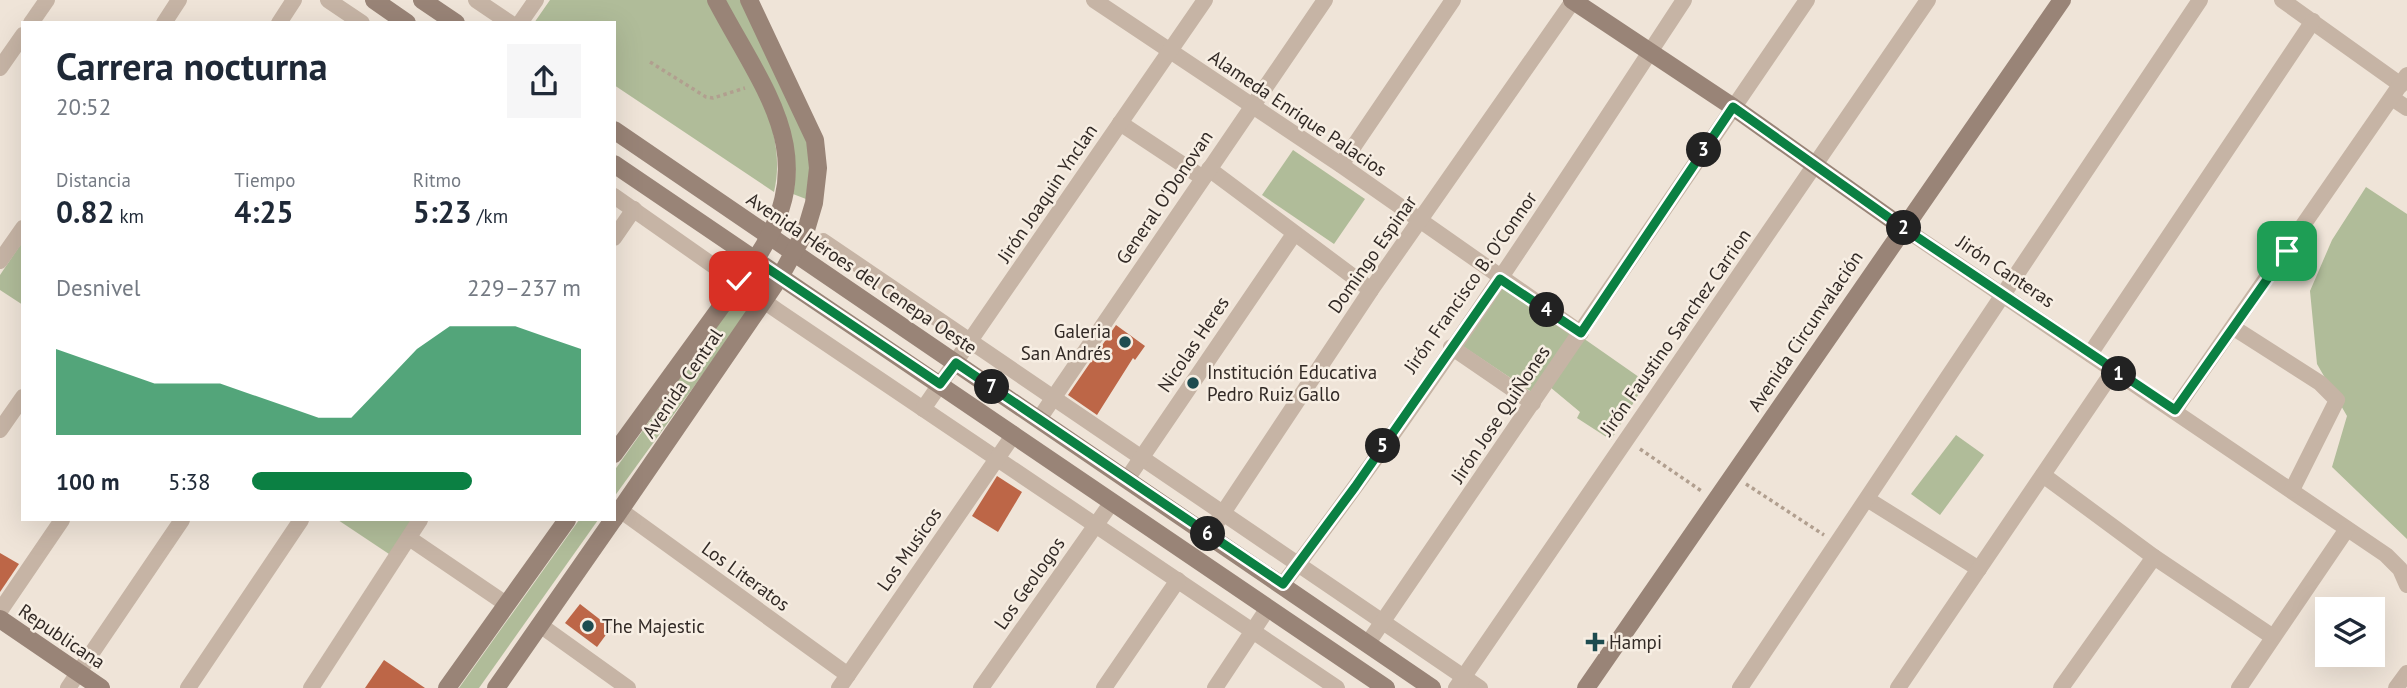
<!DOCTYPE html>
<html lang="es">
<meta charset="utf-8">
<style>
:root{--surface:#fff;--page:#f6f6f7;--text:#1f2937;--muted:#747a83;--accent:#0b8043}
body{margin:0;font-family:"PT Sans",sans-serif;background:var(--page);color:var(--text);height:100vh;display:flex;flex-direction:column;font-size:26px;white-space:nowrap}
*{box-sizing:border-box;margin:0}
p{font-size:23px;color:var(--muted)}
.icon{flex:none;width:38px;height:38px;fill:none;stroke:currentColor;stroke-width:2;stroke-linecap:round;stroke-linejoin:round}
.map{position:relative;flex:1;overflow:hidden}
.panel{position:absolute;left:21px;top:21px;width:595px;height:500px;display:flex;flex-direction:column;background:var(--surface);border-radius:0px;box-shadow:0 7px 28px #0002}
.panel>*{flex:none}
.controls{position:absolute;left:2315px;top:597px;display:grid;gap:14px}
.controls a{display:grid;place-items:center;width:70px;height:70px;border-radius:0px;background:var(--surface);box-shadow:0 7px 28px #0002;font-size:35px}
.pin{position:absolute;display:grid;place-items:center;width:60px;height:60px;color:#fff;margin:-30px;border-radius:14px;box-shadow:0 4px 10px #0006}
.km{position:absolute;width:35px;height:35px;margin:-18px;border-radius:50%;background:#222;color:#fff;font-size:19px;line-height:35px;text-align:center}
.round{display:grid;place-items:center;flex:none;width:74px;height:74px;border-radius:0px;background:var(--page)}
.summary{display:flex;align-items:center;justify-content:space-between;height:119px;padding:0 35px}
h1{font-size:38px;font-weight:800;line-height:52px}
.figures{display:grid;grid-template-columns:repeat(3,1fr);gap:10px;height:119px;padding:7px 35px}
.figures div{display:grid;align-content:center}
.figures b{font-size:30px;font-weight:800}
.figures small{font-size:19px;font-weight:400}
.figures p{font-size:19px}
.chart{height:196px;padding:14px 35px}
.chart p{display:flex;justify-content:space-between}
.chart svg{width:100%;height:126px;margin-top:7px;fill:var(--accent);opacity:.7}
ul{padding:0 35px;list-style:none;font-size:23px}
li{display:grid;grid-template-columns:112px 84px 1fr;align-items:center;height:52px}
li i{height:18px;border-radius:9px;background:var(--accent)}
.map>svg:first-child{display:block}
.green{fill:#b0bc99}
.building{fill:#bd6647}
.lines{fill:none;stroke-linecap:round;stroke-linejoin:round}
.path{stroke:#b19f8f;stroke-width:3.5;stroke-dasharray:3.5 3.5;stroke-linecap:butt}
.street{stroke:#c6b4a5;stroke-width:16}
.secondary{stroke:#998477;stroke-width:18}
.route-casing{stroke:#fff;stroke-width:14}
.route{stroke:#0b8043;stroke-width:9}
.poi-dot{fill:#1e4c50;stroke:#f7eee3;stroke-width:2.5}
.labels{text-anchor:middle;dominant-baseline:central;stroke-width:5;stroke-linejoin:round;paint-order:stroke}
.street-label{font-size:19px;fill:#322a26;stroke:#f7eee3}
.poi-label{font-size:19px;fill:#322a26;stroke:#f7eee3;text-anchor:start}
</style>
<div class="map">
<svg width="2407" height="688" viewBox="0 0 2407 688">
<rect width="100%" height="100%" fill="#efe4d8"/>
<g class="green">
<path d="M550 0H711C740 58 790 124 774 192L614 85V23H534Z"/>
<path d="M725 0H740L806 132 811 158 806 199 793 194C807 128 755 58 725 0Z"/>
<path d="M1293 150 1365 199 1334 244 1262 195Z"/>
<path d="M2366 187 2407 214V539L2332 467 2347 416 2317 364 2310 291 2332 240Z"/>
<path d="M23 241V305L0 290V275Z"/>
<path d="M1500 281 1575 333 1533 393 1458 343Z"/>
<path d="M734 302 748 312 614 497V471Z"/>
<path d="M1583 338 1646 382 1611 440 1577 418 1580 412 1550 387Z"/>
<path d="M1956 435 1984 455 1940 515 1911 494Z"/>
<path d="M338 520H415L392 556Z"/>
<path d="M579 520H598L479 688H459Z"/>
</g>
<g class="building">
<path d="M1116 325 1145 346 1135 360 1133 358 1097 415 1068 395Z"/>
<path d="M997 476 1022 492 998 532 972 516Z"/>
<path d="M0 553 19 564 0 592Z"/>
<path d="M580 604 611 628 597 647 565 623Z"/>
<path d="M384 660 425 688H365Z"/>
</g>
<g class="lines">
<g class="path">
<path d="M650 62 706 97 713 98 745 88"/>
<path d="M1640 449 1703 492"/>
<path d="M1746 484 1824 535"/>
</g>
<g class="street">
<path d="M328 0 362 23"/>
<path d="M476 0 510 23"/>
<path d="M1094 0 1341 165 1581 333"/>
<path d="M2282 0 2401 85"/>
<path d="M31 23 47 0"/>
<path d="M164 23 179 0"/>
<path d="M279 23 294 0"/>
<path d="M520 23 536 0"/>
<path d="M0 68 23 35"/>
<path d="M2392 98 2407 108"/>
<path d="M1120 123 1203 178"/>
<path d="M1341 165 1453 0"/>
<path d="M1209 169 1371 290"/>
<path d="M614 196 778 311 1337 688"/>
<path d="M1902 227 2386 555 2400 569 2407 585"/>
<path d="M614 238 634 209"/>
<path d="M823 241 1480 688"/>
<path d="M0 261 23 228"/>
<path d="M2234 328 2320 383 2337 400 2292 490"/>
<path d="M1451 347 1533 403"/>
<path d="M2090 354 2313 21"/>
<path d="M923 409 1205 0"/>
<path d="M2175 410 2407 75"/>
<path d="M1039 419 1325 0"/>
<path d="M0 430 23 397"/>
<path d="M2043 475 2154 557 2273 637"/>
<path d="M1127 479 1294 234"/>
<path d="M1867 499 1979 569"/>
<path d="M620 510 848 675"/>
<path d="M1209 534 1371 290 1573 1"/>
<path d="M409 538 506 604"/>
<path d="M1283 584C1426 396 1555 197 1684 0"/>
<path d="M0 611 62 520"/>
<path d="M540 625 628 688"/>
<path d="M1368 643 1807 0"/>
<path d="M68 688 182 520"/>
<path d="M188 688 301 520"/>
<path d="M311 688 420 520"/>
<path d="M839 688 1014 434"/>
<path d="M981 688 1112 502"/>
<path d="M1104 688 1178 580"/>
<path d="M1215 688 1268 608"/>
<path d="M1456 688 1928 0"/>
<path d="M1740 688 2200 0"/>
<path d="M1898 688 2114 370"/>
<path d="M2061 688 2154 557"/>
<path d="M2239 688 2347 529"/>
<path d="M2396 688 2407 673"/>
</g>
<g class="secondary">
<path d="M374 0 407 23"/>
<path d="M422 0 456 23"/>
<path d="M1572 0 1733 107 1902 227"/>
<path d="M614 130 1432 688"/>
<path d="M614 164 1386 688"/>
<path d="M614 454 755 260C825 157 765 93 716 0"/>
<path d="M614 519 780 277 806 230 814 203 818 168 815 140 749 0"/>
<path d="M0 619 101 688"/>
<path d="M447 688 567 520"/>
<path d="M496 688 613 520"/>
<path d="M1586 688 2062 0"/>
</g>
</g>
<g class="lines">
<g class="route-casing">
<path id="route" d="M739 281 755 260 940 384 956 363 1283 584 1355 487 1500 279 1581 333 1733 107 1902 227 2175 410 2287 251"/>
</g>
<use href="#route" class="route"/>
</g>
<g class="poi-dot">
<circle cx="1125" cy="342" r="7"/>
<circle cx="1193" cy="383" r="7"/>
<circle cx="588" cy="626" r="7"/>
<path d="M1591.5 631.5h7v7h7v7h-7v7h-7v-7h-7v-7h7z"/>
</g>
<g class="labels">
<g class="street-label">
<text transform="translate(1298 113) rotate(34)">Alameda Enrique Palacios</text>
<text transform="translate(1047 193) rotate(-56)">Jirón Joaquin Ynclan</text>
<text transform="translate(1164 197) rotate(-56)">General O'Donovan</text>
<text transform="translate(1372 254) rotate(-55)">Domingo Espinar</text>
<text transform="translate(2006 271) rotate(34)">Jirón Canteras</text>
<text transform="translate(862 273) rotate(34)">Avenida Héroes del Cenepa Oeste</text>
<text transform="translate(1470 282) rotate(-55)">Jirón Francisco B. O'Connor</text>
<text transform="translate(1805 331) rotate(-56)">Avenida Circunvalación</text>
<text transform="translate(1675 332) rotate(-55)">Jirón Faustino Sanchez Carrion</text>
<text transform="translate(1193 344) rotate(-56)">Nicolas Heres</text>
<text transform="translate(682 383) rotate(-56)">Avenida Central</text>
<text transform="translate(1500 414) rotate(-56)">Jirón Jose QuiÑones</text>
<text transform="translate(909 549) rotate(-55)">Los Musicos</text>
<text transform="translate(746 576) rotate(36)">Los Literatos</text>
<text transform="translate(1029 583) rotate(-55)">Los Geologos</text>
<text transform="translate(62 636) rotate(34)">Republicana</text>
</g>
<g class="poi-label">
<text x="1111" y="331" text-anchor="end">Galeria<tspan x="1111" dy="22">San Andrés</tspan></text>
<text x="1207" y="372">Institución Educativa<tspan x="1207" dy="22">Pedro Ruiz Gallo</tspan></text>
<text x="602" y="626">The Majestic</text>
<text x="1609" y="642">Hampi</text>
</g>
</g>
</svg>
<div class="controls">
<a><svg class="icon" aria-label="layers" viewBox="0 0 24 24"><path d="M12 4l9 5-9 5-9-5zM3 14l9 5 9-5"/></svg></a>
</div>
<div class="pin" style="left:2287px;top:251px;background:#1e9e55"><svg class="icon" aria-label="arrive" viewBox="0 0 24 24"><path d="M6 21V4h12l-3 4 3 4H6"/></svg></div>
<div class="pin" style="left:739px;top:281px;background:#d93025"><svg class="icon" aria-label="check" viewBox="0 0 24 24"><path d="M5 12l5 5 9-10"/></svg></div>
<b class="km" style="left:2119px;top:374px">1</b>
<b class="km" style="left:1904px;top:228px">2</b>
<b class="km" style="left:1704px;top:150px">3</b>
<b class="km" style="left:1547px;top:310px">4</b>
<b class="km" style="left:1383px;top:446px">5</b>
<b class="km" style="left:1208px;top:534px">6</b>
<b class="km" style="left:992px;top:387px">7</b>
<section class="panel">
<div class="summary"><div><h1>Carrera nocturna</h1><p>20:52</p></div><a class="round"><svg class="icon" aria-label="share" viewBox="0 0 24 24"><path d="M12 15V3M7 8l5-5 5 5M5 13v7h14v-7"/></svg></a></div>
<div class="figures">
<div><p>Distancia</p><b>0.82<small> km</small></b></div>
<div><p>Tiempo</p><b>4:25</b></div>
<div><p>Ritmo</p><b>5:23<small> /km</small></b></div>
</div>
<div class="chart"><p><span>Desnivel</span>229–237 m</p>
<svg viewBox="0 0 160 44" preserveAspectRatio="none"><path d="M0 44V14L10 18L20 22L30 26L40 26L50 26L60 30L70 34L80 38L90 38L100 26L110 14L120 6L130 6L140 6L150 10L160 14V44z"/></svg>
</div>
<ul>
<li><b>100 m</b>5:38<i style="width:67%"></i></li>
</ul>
</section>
</div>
